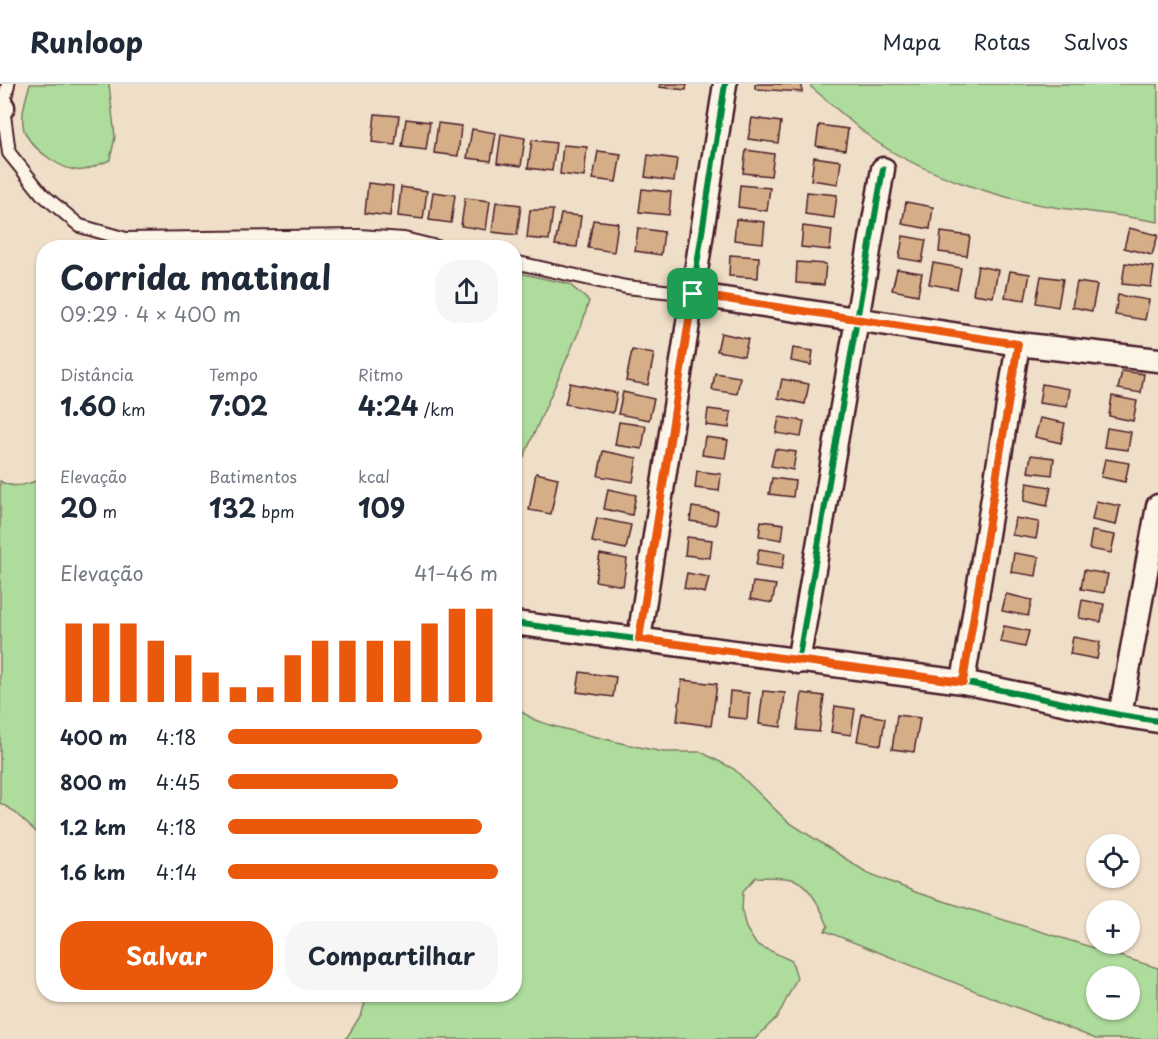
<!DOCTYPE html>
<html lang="pt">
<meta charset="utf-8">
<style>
:root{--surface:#fff;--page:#f6f6f7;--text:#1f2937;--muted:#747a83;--line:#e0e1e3;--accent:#ea580c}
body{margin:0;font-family:"Playpen Sans",sans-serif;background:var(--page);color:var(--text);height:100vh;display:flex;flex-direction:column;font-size:22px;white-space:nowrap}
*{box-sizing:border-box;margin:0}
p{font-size:20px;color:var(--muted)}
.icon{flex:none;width:33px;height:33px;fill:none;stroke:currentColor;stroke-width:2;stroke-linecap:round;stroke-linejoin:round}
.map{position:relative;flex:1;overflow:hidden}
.panel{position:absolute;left:36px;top:156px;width:486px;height:762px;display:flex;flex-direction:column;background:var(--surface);border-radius:24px;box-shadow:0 2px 4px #0004}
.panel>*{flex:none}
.controls{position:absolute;left:1086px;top:750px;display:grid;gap:12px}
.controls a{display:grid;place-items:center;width:54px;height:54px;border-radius:50%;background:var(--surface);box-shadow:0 2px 4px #0004;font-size:30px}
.pin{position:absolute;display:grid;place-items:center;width:51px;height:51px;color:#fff;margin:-26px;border-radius:12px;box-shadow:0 3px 9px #0006}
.round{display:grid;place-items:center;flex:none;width:63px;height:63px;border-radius:24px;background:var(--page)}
.head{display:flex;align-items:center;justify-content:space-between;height:102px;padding:0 24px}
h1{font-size:33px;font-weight:700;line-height:45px}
.figures{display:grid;grid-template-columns:repeat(3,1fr);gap:9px;height:102px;padding:6px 24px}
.figures div{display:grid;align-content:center}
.figures b{font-size:26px;font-weight:700}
.figures small{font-size:16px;font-weight:400}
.figures p{font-size:16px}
.chart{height:168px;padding:12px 24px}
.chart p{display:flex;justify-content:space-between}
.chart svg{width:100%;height:108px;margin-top:6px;stroke:var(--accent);stroke-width:6}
.button{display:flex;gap:12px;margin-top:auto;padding:12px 24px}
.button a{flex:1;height:69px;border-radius:24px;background:var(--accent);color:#fff;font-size:24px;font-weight:700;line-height:69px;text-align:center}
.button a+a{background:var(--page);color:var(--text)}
ul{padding:0 24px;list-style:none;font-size:20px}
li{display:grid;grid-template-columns:96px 72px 1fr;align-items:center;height:45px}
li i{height:15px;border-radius:8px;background:var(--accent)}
header{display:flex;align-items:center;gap:36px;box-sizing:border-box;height:84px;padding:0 30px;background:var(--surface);border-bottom:2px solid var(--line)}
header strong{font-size:28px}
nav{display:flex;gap:33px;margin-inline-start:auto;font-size:21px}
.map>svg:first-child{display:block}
.green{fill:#addc9c;stroke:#7c7e64;stroke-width:1.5;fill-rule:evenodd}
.building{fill:#d5ad86;stroke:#4a1f2b;stroke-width:1.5}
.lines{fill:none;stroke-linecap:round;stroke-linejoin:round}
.service-casing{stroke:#4a1f2b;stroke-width:16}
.minor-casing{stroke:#4a1f2b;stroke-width:27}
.service{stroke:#fcf5e5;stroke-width:12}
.minor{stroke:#fcf5e5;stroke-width:22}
.cycleway-casing{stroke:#fcf5e5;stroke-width:10}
.cycleway{stroke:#00873e;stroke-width:6}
.route-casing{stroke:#fff;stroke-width:12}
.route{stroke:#ea580c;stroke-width:8}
</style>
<header>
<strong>Runloop</strong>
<nav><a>Mapa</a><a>Rotas</a><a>Salvos</a></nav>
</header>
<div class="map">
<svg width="1158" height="955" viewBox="0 0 1158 955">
<rect width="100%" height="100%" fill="#f0dfc8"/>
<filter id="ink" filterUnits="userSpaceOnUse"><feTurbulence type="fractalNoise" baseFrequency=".0167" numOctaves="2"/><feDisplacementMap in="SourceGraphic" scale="12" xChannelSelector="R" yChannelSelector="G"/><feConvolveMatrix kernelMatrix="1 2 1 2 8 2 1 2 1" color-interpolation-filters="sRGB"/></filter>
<g filter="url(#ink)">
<g class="green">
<path d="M30 0H109L115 53 110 76C102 79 92 84 84 86 65 90 30 64 24 46 20 31 26 14 30 0Z"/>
<path d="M811 0H1158V138C1123 131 1088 128 1054 123 1000 115 918 88 874 56 852 40 832 20 811 3Z"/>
<path d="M515 188 569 200 589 217 582 240 515 393Z"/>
<path d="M43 394H44L43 754 12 726 0 719V397C14 406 29 400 43 394Z"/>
<path d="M515 624 535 636 553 642 625 660 663 668H701L734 685 787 737 866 788 918 809 1158 884V955H1096L825 847 828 842C822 827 811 802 795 796 784 792 768 794 756 793L743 807 742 827 746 844 756 860 792 877 797 894 778 932 755 955H346L362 929 367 911 514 910ZM1130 892V926H1096V892Z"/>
</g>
<g class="building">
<path d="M660 0H687L686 6 659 3Z"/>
<path d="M755 0H802V8L755 5Z"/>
<path d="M375 30 399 32 395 61 372 58Z"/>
<path d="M752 34 781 38 778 59 748 55Z"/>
<path d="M406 35 430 38 426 66 402 63Z"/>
<path d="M438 39 461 42 458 72 434 69Z"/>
<path d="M819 41 848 45 845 66 816 62Z"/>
<path d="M472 45 496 49 491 77 467 74Z"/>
<path d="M501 50 525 54 521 82 497 79Z"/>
<path d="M532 56 556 59 552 87 528 84Z"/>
<path d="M563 61 587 63 584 93 560 90Z"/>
<path d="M746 66 774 70 771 92 743 89Z"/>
<path d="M598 67 621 70 616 98 593 95Z"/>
<path d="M648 71 677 75 674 97 645 93Z"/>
<path d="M814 73 841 77 838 100 811 96Z"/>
<path d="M368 99 393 102 390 132 365 129Z"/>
<path d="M740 101 770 104 767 127 738 123Z"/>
<path d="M401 103 427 107 423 135 398 132Z"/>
<path d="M642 105 671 108 669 131 639 128Z"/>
<path d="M433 108 455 111 451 139 429 136Z"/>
<path d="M807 108 837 111 834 134 805 130Z"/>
<path d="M465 114 490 117 486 146 461 142Z"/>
<path d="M496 118 521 121 517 151 492 148Z"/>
<path d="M906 118 933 123 930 145 902 140Z"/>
<path d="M530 126H553L549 156 527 154Z"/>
<path d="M561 130 581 132 577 163 555 161Z"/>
<path d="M736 135 765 138 763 159 734 156Z"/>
<path d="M593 136 618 139 614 168 588 164Z"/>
<path d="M803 142 832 146 830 166 801 163Z"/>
<path d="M638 144 664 148 661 171 635 167Z"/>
<path d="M1129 144 1158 151 1152 171 1124 164Z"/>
<path d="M941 148 970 152 967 172 939 168Z"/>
<path d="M903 152 926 156 922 178 899 174Z"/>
<path d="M730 171 759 173 758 194 729 192Z"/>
<path d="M797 178 826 180 824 201 796 199Z"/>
<path d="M933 179 961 184 957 205 929 200Z"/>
<path d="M1125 179 1154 183 1151 203 1122 200Z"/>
<path d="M978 182 998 186 993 213 973 210Z"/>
<path d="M897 185 922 189 918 211 892 206Z"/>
<path d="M1010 187 1030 190 1025 216 1005 213Z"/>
<path d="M1041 192 1063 195 1058 223 1036 219Z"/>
<path d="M1077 198 1097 201 1092 227 1072 223Z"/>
<path d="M1118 211 1149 216 1145 236 1115 231Z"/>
<path d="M721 249 748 255 744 272 717 267Z"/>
<path d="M793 264 813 267 811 281 791 277Z"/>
<path d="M632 266 654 270 648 301 626 297Z"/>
<path d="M1122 287 1144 290 1141 309 1118 305Z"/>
<path d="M715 289 740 293 737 310 712 306Z"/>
<path d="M782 295 809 300 805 320 778 314Z"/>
<path d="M570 299 617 309 613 329 565 320Z"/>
<path d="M1042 300 1070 305 1067 323 1039 319Z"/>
<path d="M623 308 654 315 649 336 618 330Z"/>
<path d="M1112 312 1137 317 1133 337 1109 332Z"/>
<path d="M708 325 731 328 729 344 706 341Z"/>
<path d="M779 333 804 337 801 353 776 349Z"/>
<path d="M1040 334 1065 339 1061 359 1035 353Z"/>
<path d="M619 338 646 342 642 365 615 361Z"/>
<path d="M1107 344 1131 348 1128 366 1104 363Z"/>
<path d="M705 353 728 356 725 374 702 371Z"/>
<path d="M775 365 796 368 793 386 771 382Z"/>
<path d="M603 367 637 374 633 398 598 392Z"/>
<path d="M1031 371 1054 374 1052 391 1028 388Z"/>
<path d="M1105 375 1129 379 1125 398 1101 393Z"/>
<path d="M697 387 721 390 719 407 695 404Z"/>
<path d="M536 389 558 394 551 430 529 426Z"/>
<path d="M772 394 795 397 793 413 769 410Z"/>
<path d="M1027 399 1051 403 1047 422 1024 417Z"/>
<path d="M608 405 636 411 632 431 604 425Z"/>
<path d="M1096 417 1120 422 1116 441 1092 436Z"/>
<path d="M692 423 718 427 716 441 690 437Z"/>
<path d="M597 434 631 441 626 465 592 458Z"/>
<path d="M1015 434 1039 438 1036 455 1012 451Z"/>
<path d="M761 437 784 440 782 456 759 452Z"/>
<path d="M1092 447 1115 451 1111 469 1089 465Z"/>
<path d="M687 453 712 456 710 474 685 471Z"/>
<path d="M759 465 785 469 782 485 756 481Z"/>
<path d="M1014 469 1039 473 1036 492 1011 488Z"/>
<path d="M600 470 627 475 623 502 595 497Z"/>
<path d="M1084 486 1108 490 1104 509 1081 505Z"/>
<path d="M687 489 709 493 705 509 684 504Z"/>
<path d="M753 498 776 501 772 519 750 515Z"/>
<path d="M1006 510 1032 516 1028 532 1002 527Z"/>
<path d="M1082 516 1104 520 1101 538 1079 534Z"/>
<path d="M1004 542 1029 547 1025 563 1000 558Z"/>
<path d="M1073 553 1100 558 1097 575 1070 570Z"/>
<path d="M580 588 616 593 613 613 577 608Z"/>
<path d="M682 596 717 600 711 642 677 637Z"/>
<path d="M730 607 749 609 747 635 728 633Z"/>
<path d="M763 607 785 609 781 643 759 640Z"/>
<path d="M802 609 824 612 819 648 797 646Z"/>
<path d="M835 622 855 625 851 651 831 648Z"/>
<path d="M862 630 885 634 881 661 857 657Z"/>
<path d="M897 631 920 634 914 668 892 665Z"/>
</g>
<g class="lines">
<g class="service-casing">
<g id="service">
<path d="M8 0 3 23 9 69 42 110 80 142 126 155 359 152 404 155 441 164"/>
<path d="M514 178 626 203 692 210"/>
</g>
</g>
<g class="minor-casing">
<g id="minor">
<path d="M0 25 3 23"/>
<path d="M692 210 1018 260 1158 276"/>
<path d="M514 539 963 598 1120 631 1158 637"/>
<path d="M639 555 725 0"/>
<path d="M798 578 883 85"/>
<path d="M963 598 1018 260"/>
<path d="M1120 631 1158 422"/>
</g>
</g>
<use href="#service" class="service"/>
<use href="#minor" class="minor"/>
<g class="cycleway-casing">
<g id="cycleway">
<path d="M514 539 963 598 1120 631 1158 637"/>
<path d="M639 555 725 0"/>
<path d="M798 578 883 85"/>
</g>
</g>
<use href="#cycleway" class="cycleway"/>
</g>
</g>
<g class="lines" filter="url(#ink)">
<g class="route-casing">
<path id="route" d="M693 210 1018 260 963 598 639 555Z"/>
</g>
<use href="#route" class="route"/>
</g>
</svg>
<div class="controls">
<a><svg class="icon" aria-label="locate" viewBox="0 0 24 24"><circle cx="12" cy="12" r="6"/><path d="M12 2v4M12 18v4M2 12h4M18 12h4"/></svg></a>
<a>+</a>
<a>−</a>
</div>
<div class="pin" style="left:693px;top:210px;background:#1e9e55"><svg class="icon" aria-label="arrive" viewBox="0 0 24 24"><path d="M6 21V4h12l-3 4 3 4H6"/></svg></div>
<section class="panel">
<div class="head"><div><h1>Corrida matinal</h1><p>09:29 · 4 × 400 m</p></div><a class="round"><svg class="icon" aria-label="share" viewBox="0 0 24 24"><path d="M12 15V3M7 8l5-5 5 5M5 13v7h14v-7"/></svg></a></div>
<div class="figures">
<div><p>Distância</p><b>1.60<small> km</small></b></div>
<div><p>Tempo</p><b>7:02</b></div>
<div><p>Ritmo</p><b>4:24<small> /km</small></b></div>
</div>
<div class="figures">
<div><p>Elevação</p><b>20<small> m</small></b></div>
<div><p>Batimentos</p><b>132<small> bpm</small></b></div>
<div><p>kcal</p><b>109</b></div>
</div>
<div class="chart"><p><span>Elevação</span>41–46 m</p>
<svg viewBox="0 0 160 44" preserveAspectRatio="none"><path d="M5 44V12M15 44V12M25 44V12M35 44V19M45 44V25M55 44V32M65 44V38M75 44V38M85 44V25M95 44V19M105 44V19M115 44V19M125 44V19M135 44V12M145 44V6M155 44V6"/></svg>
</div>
<ul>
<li><b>400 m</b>4:18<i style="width:94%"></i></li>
<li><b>800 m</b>4:45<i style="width:63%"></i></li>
<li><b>1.2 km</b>4:18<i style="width:94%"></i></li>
<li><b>1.6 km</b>4:14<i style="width:100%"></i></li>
</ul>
<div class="button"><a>Salvar</a><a>Compartilhar</a></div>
</section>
</div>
